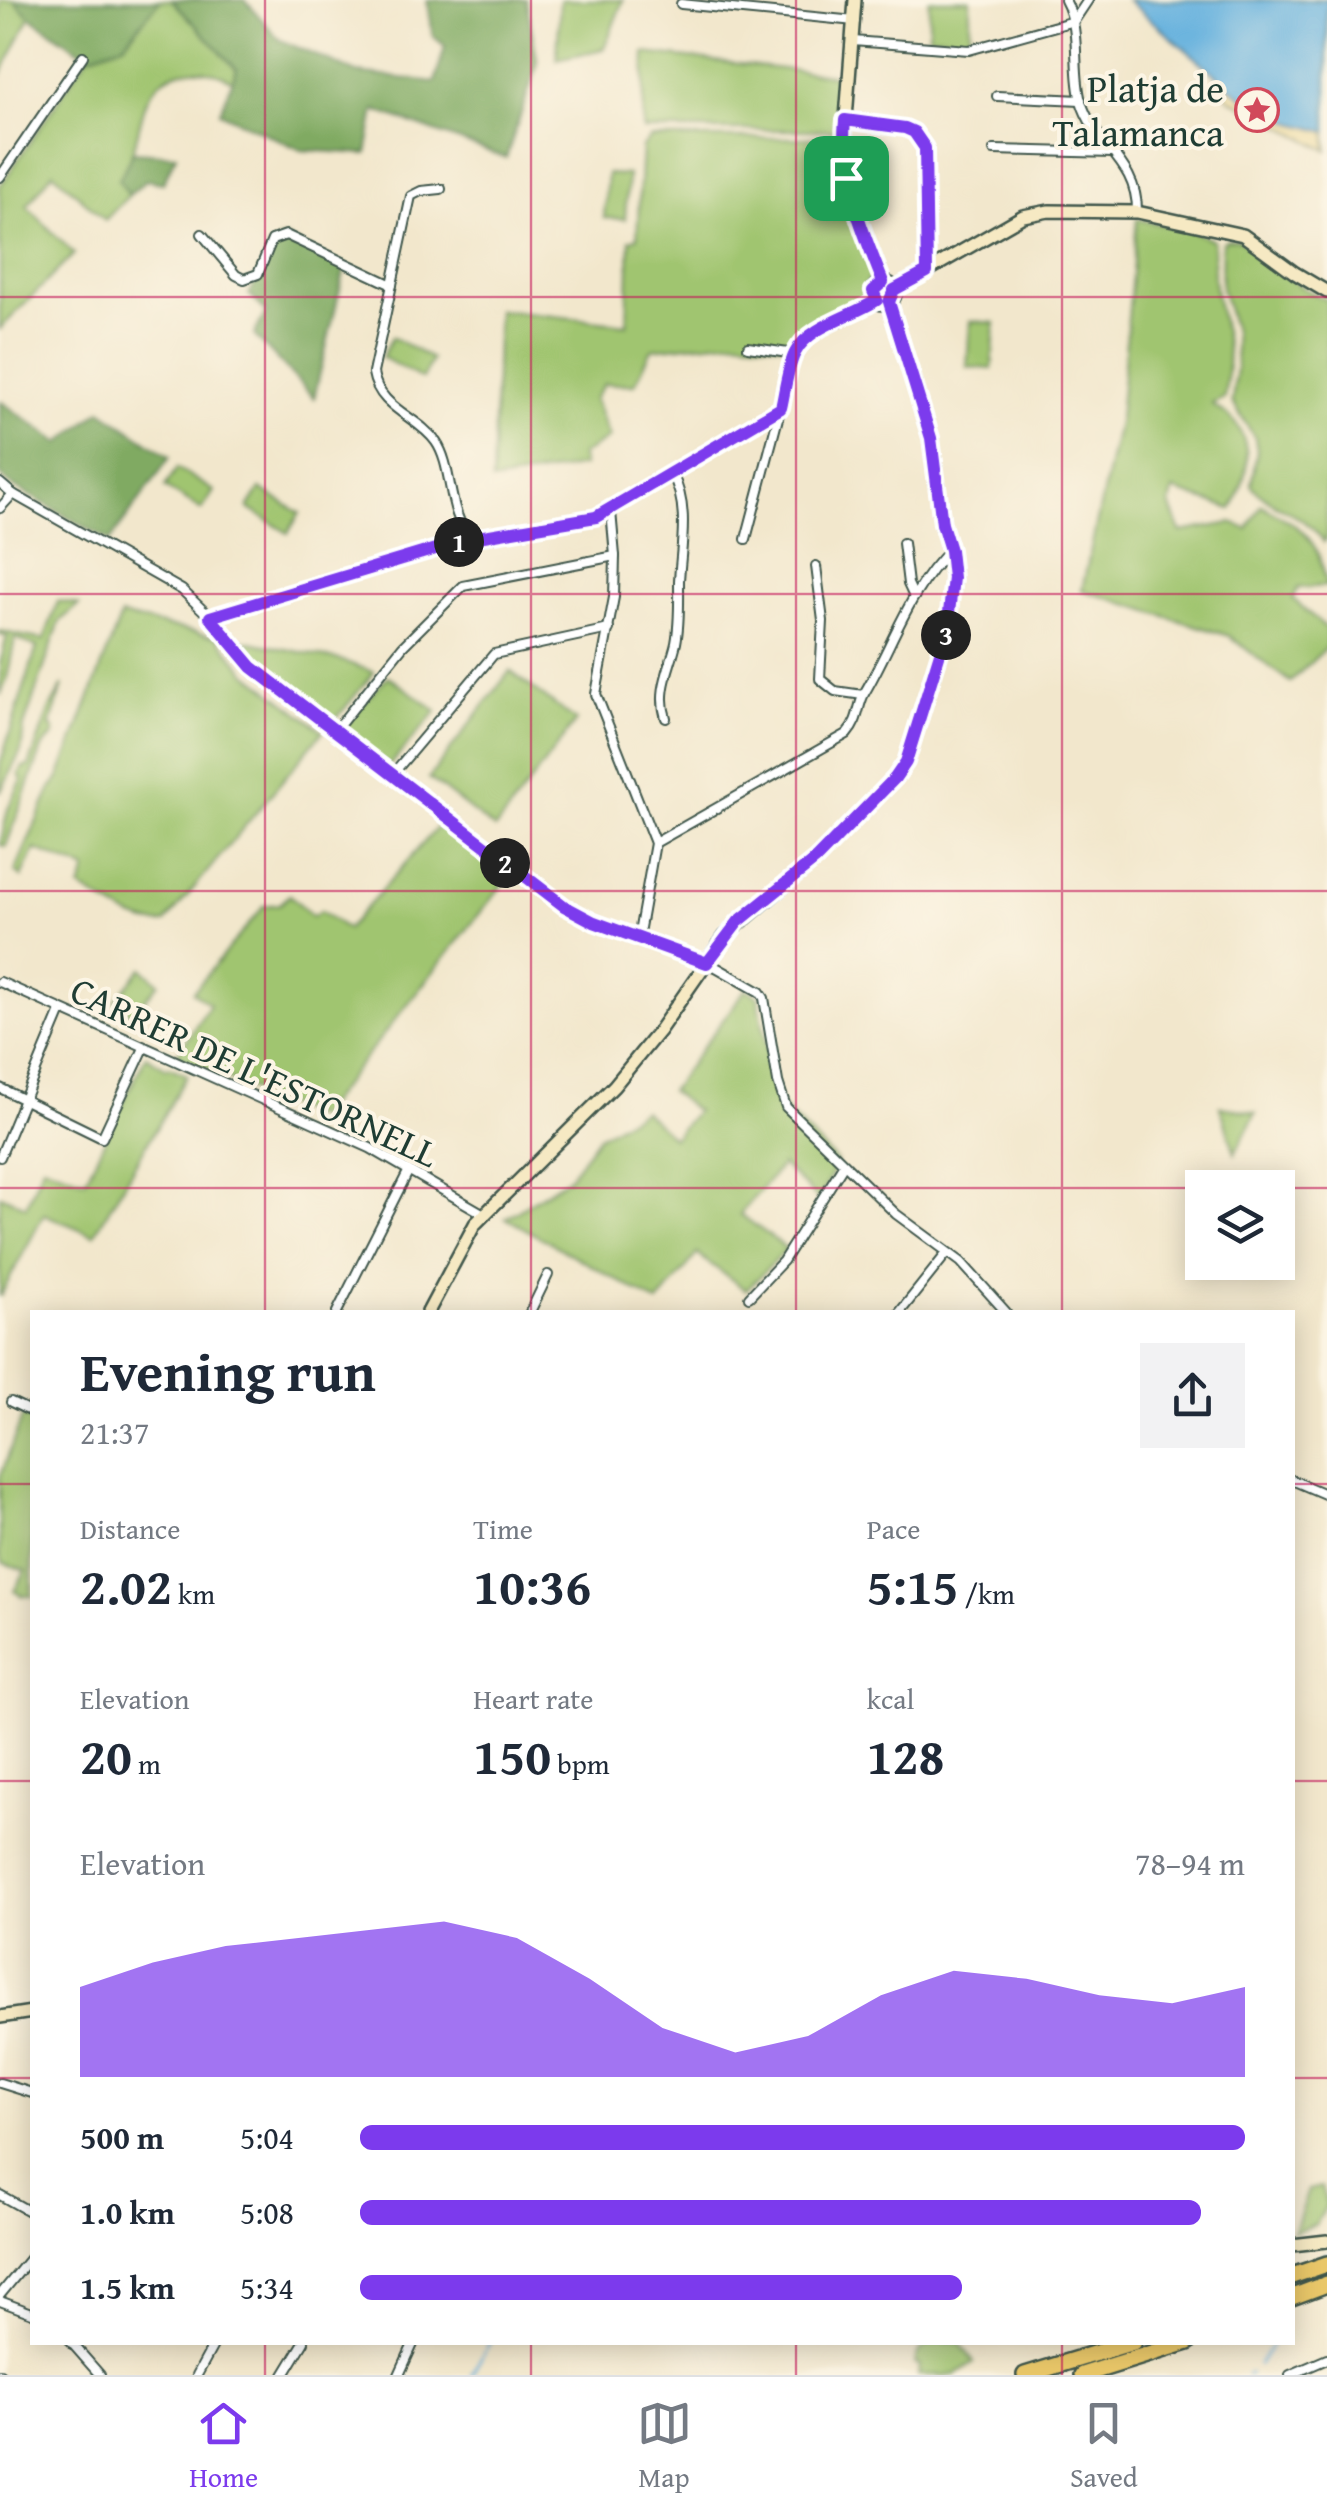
<!DOCTYPE html>
<meta charset="utf-8">
<style>
:root{--surface:#fff;--page:#f2f2f3;--text:#1f2937;--muted:#747a83;--line:#e0e1e3;--accent:#7c3aed}
body{margin:0;font-family:"Gentium Book Plus",serif;background:var(--page);color:var(--text);height:100vh;display:flex;flex-direction:column;font-size:38px;white-space:nowrap}
*{box-sizing:border-box;margin:0}
p{font-size:32px;color:var(--muted)}
.icon{flex:none;width:55px;height:55px;fill:none;stroke:currentColor;stroke-width:2;stroke-linecap:round;stroke-linejoin:round}
.map{position:relative;flex:1;overflow:hidden}
.panel{position:absolute;left:30px;top:1310px;width:1265px;height:1035px;display:flex;flex-direction:column;background:var(--surface);border-radius:0px;box-shadow:0 5px 25px #0003}
.panel>*{flex:none}
.buttons{position:absolute;left:1185px;top:1170px;display:grid;gap:20px}
.buttons a{display:grid;place-items:center;width:110px;height:110px;border-radius:0px;background:var(--surface);box-shadow:0 5px 25px #0003;font-size:50px}
.pin{position:absolute;display:grid;place-items:center;width:85px;height:85px;color:#fff;margin:-42px;border-radius:20px;box-shadow:0 5px 15px #0006}
.km{position:absolute;width:50px;height:50px;margin:-25px;border-radius:50%;background:#222;color:#fff;font-size:28px;line-height:50px;text-align:center}
.round{display:grid;place-items:center;flex:none;width:105px;height:105px;border-radius:0px;background:var(--page)}
.head{display:flex;align-items:center;justify-content:space-between;height:170px;padding:0 50px}
h1{font-size:55px;font-weight:600;line-height:75px}
.metrics{display:grid;grid-template-columns:repeat(3,1fr);gap:15px;height:170px;padding:10px 50px}
.metrics div{display:grid;align-content:center}
.metrics b{font-size:50px;font-weight:600}
.metrics small{font-size:28px;font-weight:400}
.metrics p{font-size:28px}
.chart{height:280px;padding:20px 50px}
.chart p{display:flex;justify-content:space-between}
.chart svg{width:100%;height:180px;margin-top:10px;fill:var(--accent);opacity:.7}
ul{padding:0 50px;list-style:none;font-size:32px}
li{display:grid;grid-template-columns:160px 120px 1fr;align-items:center;height:75px}
li i{height:25px;border-radius:12px;background:var(--accent)}
.tabs{display:flex;justify-content:space-around;align-items:center;height:140px;border-top:2px solid var(--line);background:var(--surface);font-size:28px;color:var(--muted)}
.tabs a{display:grid;justify-items:center;gap:5px}
.tabs .selected{color:var(--accent)}
.map>svg:first-child{display:block}
.green{fill:#a0c570;stroke:#608152;stroke-width:2.5}
.forest{fill:#80aa62;stroke:#50744b;stroke-width:2.5}
.sand{fill:#eeda9e;stroke:#868c69;stroke-width:2.5}
.water{fill:#65b1de;stroke:#427789;stroke-width:2.5}
.lines{fill:none;stroke-linecap:round;stroke-linejoin:round}
.stream{stroke:#65b1de;stroke-width:2.5}
.street-casing{stroke:#3f564b;stroke-width:12}
.secondary-casing{stroke:#3f564b;stroke-width:16}
.highway-casing{stroke:#3f564b;stroke-width:20}
.street{stroke:#fff;stroke-width:8}
.secondary{stroke:#f6e9c3;stroke-width:11}
.highway{stroke:#e9c769;stroke-width:15}
.route-casing{stroke:#fff;stroke-width:20}
.route{stroke:#7c3aed;stroke-width:12}
.grid{fill:none;stroke:#c2185b;stroke-width:2.5;stroke-opacity:0.55}
.labels{text-anchor:middle;dominant-baseline:central;stroke-width:8;stroke-linejoin:round;paint-order:stroke}
.poi-label{font-size:38px;fill:#1f3d34;stroke:#fcf5e5;text-anchor:end}
.street-label{font-size:38px;fill:#1f3d34;stroke:#fcf5e5}
</style>
<div class="map">
<svg width="1327" height="2375" viewBox="0 0 1327 2375">
<rect width="100%" height="100%" fill="#fcf5e5"/>
<filter id="ink" filterUnits="userSpaceOnUse"><feTurbulence type="fractalNoise" baseFrequency=".01" numOctaves="2"/><feDisplacementMap in="SourceGraphic" scale="20" xChannelSelector="R" yChannelSelector="G"/><feConvolveMatrix kernelMatrix="1 2 1 2 8 2 1 2 1" color-interpolation-filters="sRGB"/></filter>
<filter id="wash" filterUnits="userSpaceOnUse"><feTurbulence type="fractalNoise" baseFrequency=".0048" numOctaves="4" result="noise"/><feDisplacementMap in="SourceGraphic" scale="40" xChannelSelector="R" yChannelSelector="G"/><feGaussianBlur stdDeviation="2.25" result="paint"/><feColorMatrix in="noise" values="0 0 0 0 0 0 0 0 0 0 0 0 0 0 0 0 0 1.4 0 .05"/><feComposite in="paint" operator="in"/></filter>
<g filter="url(#wash)">
<rect width="100%" height="100%" fill="#f2e7cc"/>
<g class="green">
<path d="M0 0H14L30 17 0 77Z"/>
<path d="M160 0H172L237 70 233 81C205 64 167 64 149 96 141 112 139 133 133 150 129 160 124 170 119 180L129 195 105 220 53 172 27 206 74 254 0 329V186L88 56 124 44Z"/>
<path d="M560 0H623L604 49 557 59Z"/>
<path d="M929 0H970V39L929 36Z"/>
<path d="M645 53 843 76 837 130H643Z"/>
<path d="M651 138H836C837 188 855 229 872 275L863 291 864 303 799 334 793 346 736 340 652 349 635 384H604L594 399 609 438 581 455 583 466 492 482 498 310 627 324 630 240 637 238 642 147Z"/>
<path d="M607 174 628 175 625 219 604 218Z"/>
<path d="M1137 219 1192 231 1213 240C1215 256 1212 273 1215 288 1223 336 1233 346 1224 398L1212 404C1217 410 1226 412 1231 418 1256 446 1247 478 1232 509L1173 490 1170 505 1181 532 1231 523 1248 529 1261 505C1304 529 1317 536 1327 586L1298 588 1293 599 1327 629V647L1290 682 1229 636 1082 590 1119 419Z"/>
<path d="M1227 239 1239 240 1303 288 1327 300V538L1324 542C1304 512 1272 510 1251 485L1257 451 1255 438 1232 402 1236 368 1234 331 1221 288 1222 243Z"/>
<path d="M970 321 995 323 992 369 967 367Z"/>
<path d="M392 337 432 359 422 379 382 357Z"/>
<path d="M177 468 214 491 202 510 165 487Z"/>
<path d="M260 489 300 513 288 533 248 508Z"/>
<path d="M58 601 79 605 60 621 24 726 21 751 0 793V764L37 647 15 638 7 679 0 696V665L7 636 0 635V631L44 640Z"/>
<path d="M121 616 217 637 246 672 323 731 165 923C137 927 104 901 80 888L87 870 35 849 22 877 15 872 51 788 59 778Z"/>
<path d="M240 640 340 660 374 672 332 724 257 666Z"/>
<path d="M510 671 576 721 495 829 429 778Z"/>
<path d="M388 676 437 711 389 766 344 735 343 727Z"/>
<path d="M63 685 50 726 54 730V735L43 746 6 846 0 845 8 809 22 780 19 774 23 767 29 766 49 710Z"/>
<path d="M442 822 511 874 317 1118 176 1056 210 1004 193 992 264 906 280 904 290 895 312 916 321 911 347 929Z"/>
<path d="M142 968 159 983 132 1015 115 1001Z"/>
<path d="M746 989 758 996 776 1101 837 1162 819 1200 782 1165 740 1214 787 1249 746 1290 697 1254 658 1303 506 1218 568 1178 599 1136 643 1110 673 1138 696 1111 670 1091Z"/>
<path d="M146 1056 167 1069 169 1067 187 1075 94 1235 44 1214 0 1297V1195L26 1206 43 1165 85 1180Z"/>
<path d="M1220 1106 1256 1113 1235 1153Z"/>
<path d="M23 1415 32 1418V1596H22L14 1591 26 1570 3 1563 0 1554V1478Z"/>
<path d="M1321 2187 1327 2205 1316 2224 1293 2232 1308 2190Z"/>
<path d="M938 2342 960 2343 974 2362 955 2375H918L920 2365 915 2363C916 2349 926 2346 938 2342Z"/>
</g>
<g class="forest">
<path d="M14 0H160L124 44 88 56 30 17Z"/>
<path d="M172 0H245L280 40 357 73 435 82 445 46 433 36 427 0H526L538 63 506 158 375 110 367 154 301 150 220 112 237 69Z"/>
<path d="M133 152 176 155 163 183 146 180 129 195 119 180Z"/>
<path d="M286 238 345 268 314 398 254 335 266 312 249 294 280 239Z"/>
<path d="M0 401 60 443 101 410 170 457 110 541 11 485 0 475Z"/>
</g>
<path class="sand" d="M1223 81C1254 107 1288 121 1327 132V150L1230 99 1226 95Z"/>
<path class="water" d="M1127 0H1327V132L1293 123 1246 100Z"/>
<g class="lines">
<g class="stream">
<path d="M1292 2264 1319 2260 1327 2253"/>
<path d="M1258 2366 1273 2342"/>
<path d="M471 2375 490 2342"/>
<path d="M1246 2375 1250 2373"/>
</g>
</g>
</g>
<g filter="url(#ink)">
<g class="lines">
<g class="street-casing">
<g id="street">
<path d="M1065 0C1082 31 1072 68 1081 101 1094 146 1138 161 1137 212"/>
<path d="M681 4 855 21"/>
<path d="M853 41 969 50 1074 21 1088 0"/>
<path d="M997 96 1081 100"/>
<path d="M845 120 905 128 921 140 926 159 927 272"/>
<path d="M994 150 1114 153"/>
<path d="M0 177 83 56"/>
<path d="M441 189 421 191 411 196 373 373C379 409 418 416 436 442 454 468 446 514 472 539"/>
<path d="M202 234 236 275 244 279 258 274 272 240 286 235 392 285"/>
<path d="M748 347 795 354"/>
<path d="M0 483 13 494 182 590 210 617 251 667 563 906 594 922 716 967 760 992 764 998 778 1082 786 1107 896 1214 961 1262 1006 1312"/>
<path d="M0 508 13 494"/>
<path d="M611 511 615 556 614 597 596 694 655 843 638 939"/>
<path d="M746 539 795 354 808 338 877 301"/>
<path d="M903 543 908 584 914 597"/>
<path d="M816 566 823 621 820 679 835 691 863 695"/>
<path d="M210 617 445 546 596 517 781 408"/>
<path d="M666 718C657 691 670 669 676 643 680 622 679 601 679 581 681 545 690 507 672 474"/>
<path d="M334 732 403 646 463 586 615 556"/>
<path d="M391 776 494 654 609 629"/>
<path d="M655 843 847 734C860 719 857 706 865 692 892 646 910 588 950 550"/>
<path d="M0 982 370 1148 484 1214"/>
<path d="M0 1088 102 1138 144 1048"/>
<path d="M0 1157 61 1011"/>
<path d="M749 1297 783 1261 844 1164"/>
<path d="M337 1312 409 1170"/>
<path d="M530 1312 548 1275"/>
<path d="M900 1312 947 1253"/>
<path d="M11 1402 32 1412"/>
<path d="M1292 1480 1327 1495"/>
<path d="M0 2083 32 2093"/>
<path d="M0 2195 32 2213"/>
<path d="M0 2295 32 2256"/>
<path d="M0 2301 32 2313"/>
<path d="M71 2342 100 2375"/>
<path d="M0 2374 1 2375"/>
<path d="M197 2375 215 2342"/>
<path d="M284 2375 304 2342"/>
<path d="M399 2375 414 2342"/>
<path d="M1290 2375 1327 2359"/>
</g>
</g>
<g class="secondary-casing">
<g id="secondary">
<path d="M855 0 843 158 852 200 883 282"/>
<circle cx="884" cy="293" r="11"/>
<path d="M894 290 1023 216 1049 211 1137 212 1243 235 1295 273 1327 292"/>
<path d="M428 1312 475 1224 614 1086 659 1031 725 936 816 859 895 778 906 762 947 630 953 578 950 550 942 524 931 439 889 302"/>
<path d="M0 2017 32 2012"/>
<path d="M1292 2245 1327 2241"/>
</g>
</g>
<g class="highway-casing">
<g id="highway">
<path d="M1292 2276 1327 2264"/>
<path d="M1292 2297 1327 2284"/>
<path d="M1025 2375 1133 2342"/>
<path d="M1082 2375 1188 2342"/>
</g>
</g>
<use href="#street" class="street"/>
<use href="#secondary" class="secondary"/>
<use href="#highway" class="highway"/>
</g>
</g>
<g class="lines" filter="url(#ink)">
<g class="route-casing">
<path id="route" d="M845 120 905 128 914 132 925 148 927 272 894 290 889 302 931 438 942 524 950 550 953 578 947 630 906 762 895 778 816 859 738 922 707 963 594 922 564 906 252 667 210 617 472 538 596 517 781 408C785 391 787 369 795 353 808 326 853 316 877 300L873 291 883 282C862 229 839 178 845 120Z"/>
</g>
<use href="#route" class="route"/>
</g>
<path class="grid" d="M265 0V1312M531 0V1312M796 0V1312M1062 0V1312M0 297H1327M0 594H1327M0 891H1327M0 1188H1202M1202 1188H1278M1278 1188H1327M0 1484H32M1292 1484H1327M0 1781H32M1292 1781H1327M0 2078H32M1292 2078H1327M265 2342V2375M531 2342V2375M796 2342V2375M1062 2342V2375"/>
<defs>
<g id="sight-ring" transform="scale(2.25)"><circle r="9.5" fill="#fcf5e5" stroke="#d1495b" stroke-width="1.5"/><path d="M0-6L1.8-2.2L6-1.7L2.9 1.2L3.7 5.4L0 3.3L-3.7 5.4L-2.9 1.2L-6-1.7L-1.8-2.2Z" fill="#d1495b"/></g>
</defs>
<g fill-rule="evenodd">
<use href="#sight-ring" x="1257" y="110"/>
</g>
<g class="labels">
<g class="poi-label">
<text x="1224" y="88">Platja de<tspan x="1224" dy="44">Talamanca</tspan></text>
</g>
<g class="street-label">
<text transform="translate(255 1071) rotate(25)">CARRER DE L'ESTORNELL</text>
</g>
</g>
</svg>
<div class="buttons">
<a><svg class="icon" aria-label="layers" viewBox="0 0 24 24"><path d="M12 4l9 5-9 5-9-5zM3 14l9 5 9-5"/></svg></a>
</div>
<div class="pin" style="left:846px;top:178px;background:#1e9e55"><svg class="icon" aria-label="arrive" viewBox="0 0 24 24"><path d="M6 21V4h12l-3 4 3 4H6"/></svg></div>
<b class="km" style="left:459px;top:542px">1</b>
<b class="km" style="left:505px;top:863px">2</b>
<b class="km" style="left:946px;top:635px">3</b>
<section class="panel">
<div class="head"><div><h1>Evening run</h1><p>21:37</p></div><a class="round"><svg class="icon" aria-label="share" viewBox="0 0 24 24"><path d="M12 15V3M7 8l5-5 5 5M5 13v7h14v-7"/></svg></a></div>
<div class="metrics">
<div><p>Distance</p><b>2.02<small> km</small></b></div>
<div><p>Time</p><b>10:36</b></div>
<div><p>Pace</p><b>5:15<small> /km</small></b></div>
</div>
<div class="metrics">
<div><p>Elevation</p><b>20<small> m</small></b></div>
<div><p>Heart rate</p><b>150<small> bpm</small></b></div>
<div><p>kcal</p><b>128</b></div>
</div>
<div class="chart"><p><span>Elevation</span>78–94 m</p>
<svg viewBox="0 0 160 44" preserveAspectRatio="none"><path d="M0 44V22L10 16L20 12L30 10L40 8L50 6L60 10L70 20L80 32L90 38L100 34L110 24L120 18L130 20L140 24L150 26L160 22V44z"/></svg>
</div>
<ul>
<li><b>500 m</b>5:04<i style="width:100%"></i></li>
<li><b>1.0 km</b>5:08<i style="width:95%"></i></li>
<li><b>1.5 km</b>5:34<i style="width:68%"></i></li>
</ul>
</section>
</div>
<nav class="tabs">
<a class="selected"><svg class="icon" aria-label="home" viewBox="0 0 24 24"><path d="M3 11l9-7 9 7M6 9v11h12V9"/></svg>Home</a>
<a><svg class="icon" aria-label="map" viewBox="0 0 24 24"><path d="M3 6l6-2 6 2 6-2v14l-6 2-6-2-6 2zM9 4v14M15 6v14"/></svg>Map</a>
<a><svg class="icon" aria-label="saved" viewBox="0 0 24 24"><path d="M7 4h10v16l-5-4-5 4z"/></svg>Saved</a>
</nav>
